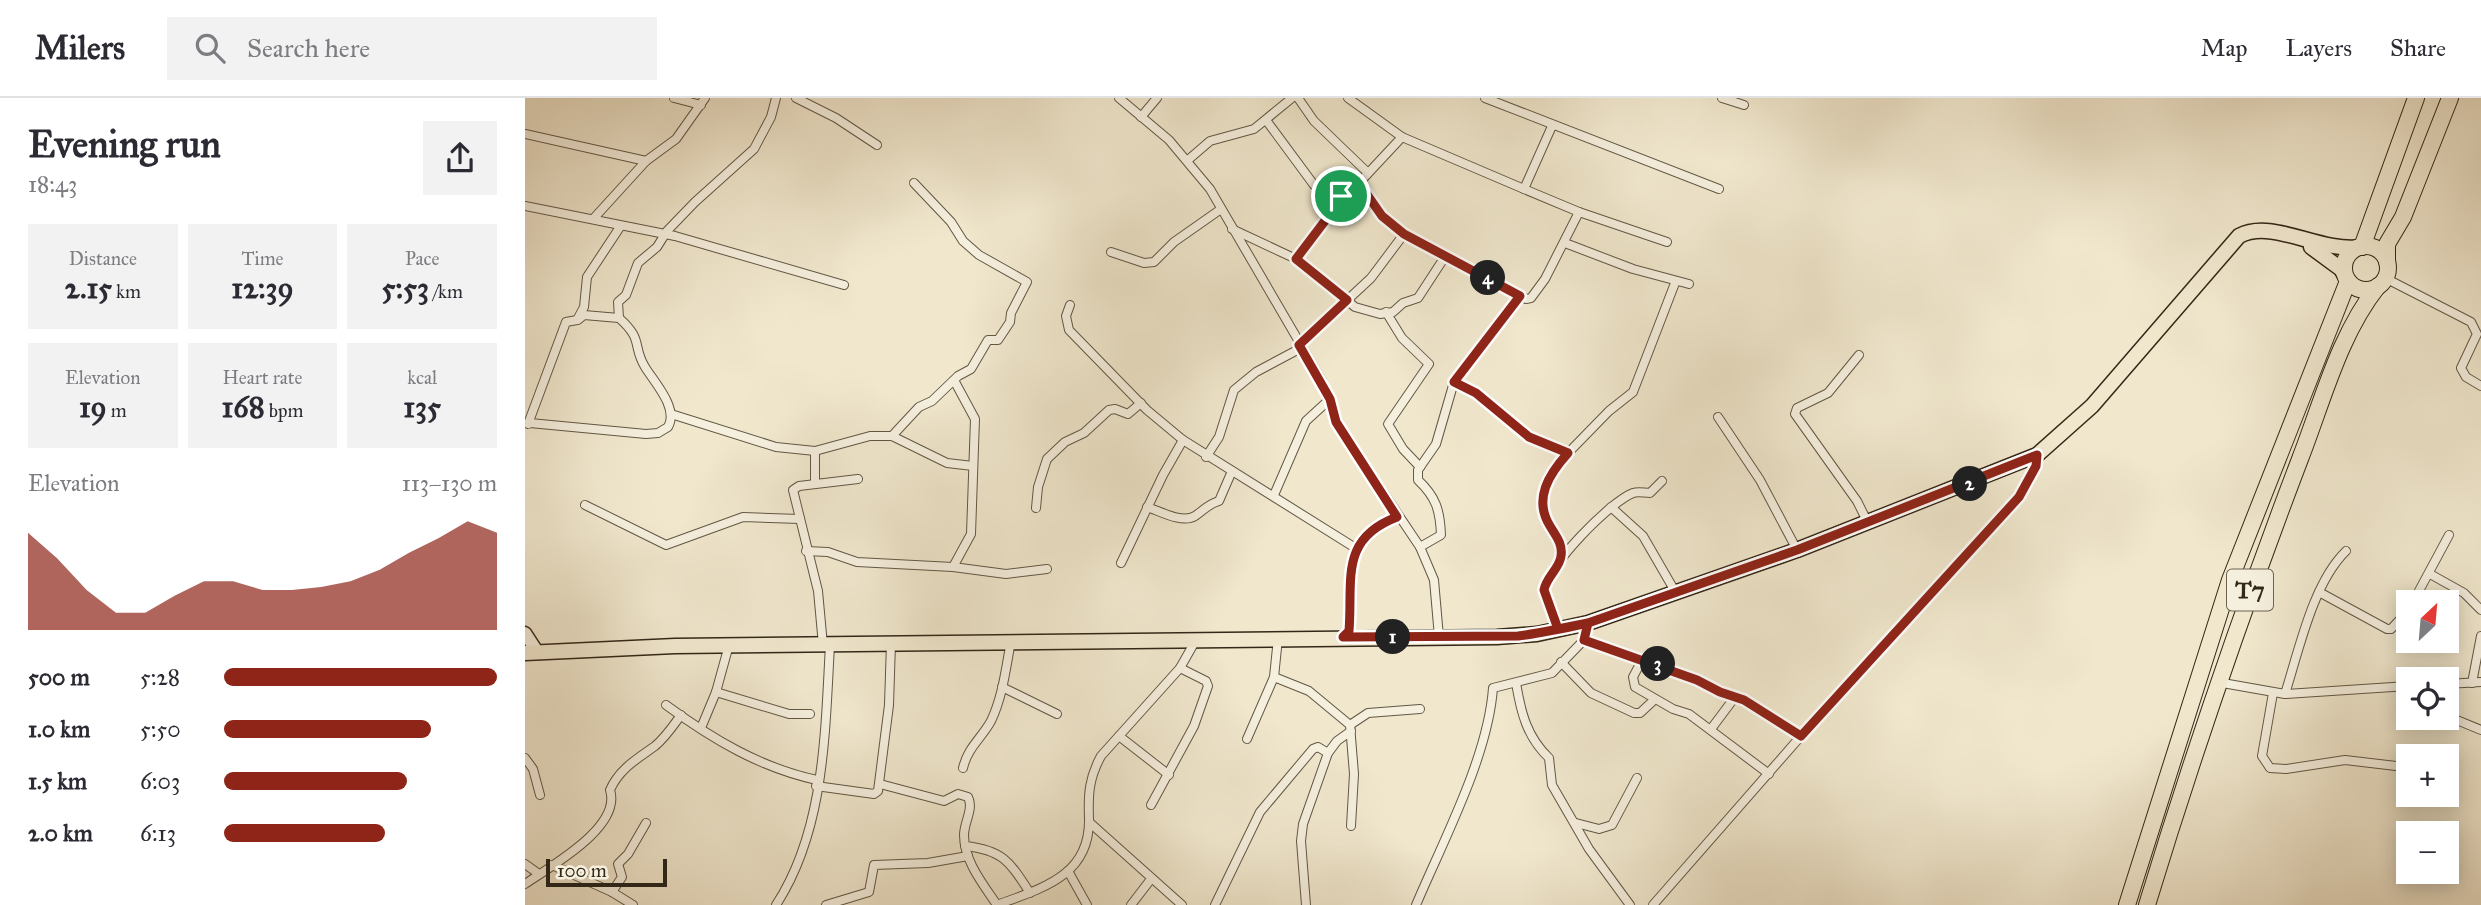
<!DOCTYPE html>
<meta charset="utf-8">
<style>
:root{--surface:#fff;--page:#f2f2f3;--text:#2b2b33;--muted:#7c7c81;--line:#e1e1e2;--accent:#8f2418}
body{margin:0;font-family:"IM FELL Great Primer",serif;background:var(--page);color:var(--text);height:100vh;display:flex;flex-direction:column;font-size:26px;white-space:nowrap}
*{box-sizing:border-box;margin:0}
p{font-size:23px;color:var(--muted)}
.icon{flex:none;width:38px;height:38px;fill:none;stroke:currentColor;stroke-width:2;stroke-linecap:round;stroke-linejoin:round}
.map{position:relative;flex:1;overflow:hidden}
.drawer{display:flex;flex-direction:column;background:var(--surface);width:525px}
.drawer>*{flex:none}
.needle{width:46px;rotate:26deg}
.controls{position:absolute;left:1871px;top:492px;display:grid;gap:14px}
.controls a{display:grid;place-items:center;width:63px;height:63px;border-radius:0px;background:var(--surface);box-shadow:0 4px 18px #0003;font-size:35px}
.scale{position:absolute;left:21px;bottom:18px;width:121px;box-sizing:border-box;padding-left:7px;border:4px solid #332717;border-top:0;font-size:19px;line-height:24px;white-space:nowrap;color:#332717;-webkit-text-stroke:5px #f5efde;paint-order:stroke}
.pin{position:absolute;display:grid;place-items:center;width:60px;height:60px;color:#fff;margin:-30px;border:4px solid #fff;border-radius:50%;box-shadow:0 2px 7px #0007}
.km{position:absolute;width:35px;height:35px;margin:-18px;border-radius:50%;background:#222;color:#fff;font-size:19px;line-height:35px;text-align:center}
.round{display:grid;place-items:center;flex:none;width:74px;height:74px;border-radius:0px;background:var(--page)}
.headline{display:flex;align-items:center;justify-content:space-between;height:119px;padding:0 28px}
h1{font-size:38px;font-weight:700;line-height:52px}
.stats{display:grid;grid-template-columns:repeat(3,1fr);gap:10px;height:119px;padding:7px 28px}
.stats div{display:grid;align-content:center;border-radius:0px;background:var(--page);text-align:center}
.stats b{font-size:30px;font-weight:700}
.stats small{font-size:19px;font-weight:400}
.stats p{font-size:19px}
.chart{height:196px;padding:14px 28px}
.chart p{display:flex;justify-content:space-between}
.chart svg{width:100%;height:126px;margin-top:7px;fill:var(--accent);opacity:.7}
ul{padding:0 28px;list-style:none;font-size:23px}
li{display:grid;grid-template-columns:112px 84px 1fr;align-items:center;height:52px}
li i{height:18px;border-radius:9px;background:var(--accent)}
header{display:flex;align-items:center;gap:42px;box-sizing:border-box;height:98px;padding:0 35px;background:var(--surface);border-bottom:2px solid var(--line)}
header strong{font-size:33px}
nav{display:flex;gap:38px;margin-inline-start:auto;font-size:24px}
.search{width:490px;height:63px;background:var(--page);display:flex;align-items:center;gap:18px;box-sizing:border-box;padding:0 24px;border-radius:0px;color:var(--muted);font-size:26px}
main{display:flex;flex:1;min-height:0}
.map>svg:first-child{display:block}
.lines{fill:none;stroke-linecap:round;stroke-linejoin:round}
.street-casing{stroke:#625744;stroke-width:10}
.secondary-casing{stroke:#332717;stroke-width:15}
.primary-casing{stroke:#332717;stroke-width:17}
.highway-casing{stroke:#332717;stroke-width:18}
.street{stroke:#f5efde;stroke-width:8}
.secondary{stroke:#f5efde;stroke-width:12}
.primary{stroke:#f0e7cd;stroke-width:14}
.highway{stroke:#f0e7cd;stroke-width:16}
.route-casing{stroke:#fff;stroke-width:14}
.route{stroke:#8f2418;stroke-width:9}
.labels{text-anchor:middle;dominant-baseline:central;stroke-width:6;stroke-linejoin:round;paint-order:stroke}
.shield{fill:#f5efde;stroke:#6d6353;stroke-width:2}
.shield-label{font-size:24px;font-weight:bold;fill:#332717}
</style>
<header>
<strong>Milers</strong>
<div class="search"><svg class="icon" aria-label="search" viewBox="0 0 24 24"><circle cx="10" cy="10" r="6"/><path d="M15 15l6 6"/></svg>Search here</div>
<nav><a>Map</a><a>Layers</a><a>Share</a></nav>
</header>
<main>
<section class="drawer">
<div class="headline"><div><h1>Evening run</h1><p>18:43</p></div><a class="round"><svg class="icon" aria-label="share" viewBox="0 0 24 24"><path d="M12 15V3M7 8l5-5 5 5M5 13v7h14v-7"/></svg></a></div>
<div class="stats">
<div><p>Distance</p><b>2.15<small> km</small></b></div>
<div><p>Time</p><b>12:39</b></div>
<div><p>Pace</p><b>5:53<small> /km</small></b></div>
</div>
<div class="stats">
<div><p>Elevation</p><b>19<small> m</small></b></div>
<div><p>Heart rate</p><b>168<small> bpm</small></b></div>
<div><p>kcal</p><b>135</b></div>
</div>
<div class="chart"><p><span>Elevation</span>113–130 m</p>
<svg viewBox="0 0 160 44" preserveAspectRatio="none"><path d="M0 44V10L10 19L20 30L30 38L40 38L50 32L60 27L70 27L80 30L90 30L100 29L110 27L120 23L130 17L140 12L150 6L160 10V44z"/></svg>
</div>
<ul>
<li><b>500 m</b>5:28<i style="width:100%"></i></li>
<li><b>1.0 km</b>5:50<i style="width:76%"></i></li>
<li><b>1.5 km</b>6:03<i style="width:67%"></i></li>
<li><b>2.0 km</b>6:13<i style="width:59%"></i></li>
</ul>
</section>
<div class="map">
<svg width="1956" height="807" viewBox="0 0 1956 807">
<rect width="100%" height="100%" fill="#f0e7cd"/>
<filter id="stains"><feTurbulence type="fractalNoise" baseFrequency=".00286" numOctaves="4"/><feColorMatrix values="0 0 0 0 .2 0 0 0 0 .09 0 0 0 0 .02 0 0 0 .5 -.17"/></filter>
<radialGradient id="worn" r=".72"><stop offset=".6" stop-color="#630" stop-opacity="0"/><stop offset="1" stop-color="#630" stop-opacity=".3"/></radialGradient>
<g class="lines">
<g class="street-casing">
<g id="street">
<path d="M149 0 176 7"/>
<path d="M271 0 311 20 352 47"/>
<path d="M594 0 644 42 685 91 797 283 811 324 895 449 909 482 914 539"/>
<path d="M773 0 789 23 843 75"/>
<path d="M823 0 877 39 999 91"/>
<path d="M960 0 1194 91"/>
<path d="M1197 0 1219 7"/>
<path d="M616 19 632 0"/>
<path d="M741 22 789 87 815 98"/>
<path d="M1027 28 999 91 1054 114 1142 144"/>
<path d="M0 36 121 63"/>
<path d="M663 62 685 43 729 31 767 0"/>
<path d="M834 85 857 118 879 136 1001 201 1006 200 1020 181 1054 114"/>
<path d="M0 108 150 138 319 187"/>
<path d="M69 120 121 63 151 41 180 0"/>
<path d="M707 131 771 161 830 209 855 216 868 214 878 205 893 200 921 157"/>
<path d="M1040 145 1108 171 1164 186"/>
<path d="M586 154 619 165 629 164 649 144 696 111"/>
<path d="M771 161 792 136 815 98 834 85 877 39"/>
<path d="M1861 177 1862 181 1946 224 1952 236 1936 270 1941 279 1956 288"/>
<path d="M545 207 541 218 544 232 622 312 658 342 832 451"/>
<path d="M861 214 877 240 904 266 863 326 878 351 895 369"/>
<path d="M53 222 59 217 94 220"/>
<path d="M774 247 846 180 879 136"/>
<path d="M1334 257 1303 295 1272 310 1270 316 1332 403 1343 425"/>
<path d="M929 284 951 294 1004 339 1043 355"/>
<path d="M146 316 251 349 290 353 345 338H367L422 365 448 368"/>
<path d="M1193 319 1235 382 1272 452"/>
<path d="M5 325 121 336 133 335 143 329C154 310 129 284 120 269 107 248 119 242 94 220L93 204 101 197 113 165 132 149 142 133 170 104 229 51 246 19 251 0"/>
<path d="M3 326 41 224 52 222 59 209 62 179 95 129"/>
<path d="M367 338 394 309 407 303 433 278 446 271 463 242H473L485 224 486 215 502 184 454 157 438 143 426 124 389 85"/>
<path d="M681 359 694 339 709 292 731 274 776 250"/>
<path d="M290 385V353"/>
<path d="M749 397 781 323 805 301"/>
<path d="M60 407 141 447 218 419 275 421"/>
<path d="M622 409C635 413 657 426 670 418 679 412 683 406 694 403L707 373"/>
<path d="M1086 409 1118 438 1151 495"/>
<path d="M511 410 513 389 522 361 540 344 559 335 584 312 590 311 603 316 616 305"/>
<path d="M895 449 916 437C915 412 911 399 893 382V372L911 346 929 284 995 198"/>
<path d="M281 453 303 454 332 464 428 469 446 436 450 321 430 284"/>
<path d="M1036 460 1033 440 1018 414V394L1027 375 1043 355 1084 313 1108 294 1150 185"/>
<path d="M596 465 638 377 658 342"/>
<path d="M428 469 481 476 522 471"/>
<path d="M1905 476 1939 495 1956 512"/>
<path d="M1794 494 1862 531H1866L1883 513"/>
<path d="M1888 504 1924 437"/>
<path d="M1033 531 1019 492C1023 467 1085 404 1108 395 1114 393 1119 395 1125 395L1137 383"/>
<path d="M818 539 824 533C827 481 814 441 872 419"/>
<path d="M1059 542 1173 581 1195 594 1219 602 1276 638"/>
<path d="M298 547 293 493 268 392 274 388 333 381"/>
<path d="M1117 562 1108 579 1110 589 1148 611 1164 616 1244 676"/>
<path d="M1036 564 1066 595 1109 615H1115L1129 602"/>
<path d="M749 579 784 593 825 627 829 676 826 728"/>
<path d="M1692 584 1760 596 1883 588"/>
<path d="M991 585C996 615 1002 639 1024 660L1027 687 1064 751 1105 807"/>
<path d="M1947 585 1956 538"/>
<path d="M1922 586 1956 584"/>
<path d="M477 589 532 616"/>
<path d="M191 594 264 616H285"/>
<path d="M1748 595 1737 658 1745 670 1761 671 1820 662 1871 668"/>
<path d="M1760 596C1774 552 1788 485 1821 453"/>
<path d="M141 607C187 641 236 670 292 682"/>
<path d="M1922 618 1956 632"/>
<path d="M825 627 843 615 895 611"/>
<path d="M176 630 191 594 204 547"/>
<path d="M1186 631 1210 599"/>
<path d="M594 638 644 677"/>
<path d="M722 641 749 579 753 540"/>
<path d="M0 660 8 671 15 697"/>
<path d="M438 670C443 649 456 641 466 623 478 598 481 569 486 543"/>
<path d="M355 686 419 703 433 696 443 699C449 711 439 724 439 737 439 763 458 786 472 807"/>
<path d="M291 688 349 696 353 693 364 607 366 545"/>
<path d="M626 707 669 628 683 588 681 583 655 570"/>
<path d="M564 724 657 807"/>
<path d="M1051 725 1074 731 1087 727 1112 680"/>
<path d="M440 748C478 752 485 764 505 795"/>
<path d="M0 766 14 776"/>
<path d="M27 767 87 794 108 807"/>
<path d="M543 773 562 807"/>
<path d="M0 786C26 768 97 729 85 692 94 671 112 661 130 648 140 640 148 628 156 617"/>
<path d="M87 794 97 779 93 766 103 756 121 725"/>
<path d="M251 807C300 732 300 634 305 547"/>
<path d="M301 807 344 794 349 767 403 765 443 758"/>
<path d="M472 807C517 790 565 778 564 721 563 696 564 680 576 658L655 570 672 540"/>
<path d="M606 807 626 781"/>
<path d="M690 807 735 714 788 651 793 649 803 655"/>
<path d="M781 807 776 743 778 726 803 655 812 643 826 633"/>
<path d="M891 807C918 743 963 659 968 590L1027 575 1059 542 1063 525"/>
<path d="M1128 807 1276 638 1494 399 1511 368 1512 357"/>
</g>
</g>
<g class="secondary-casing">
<path id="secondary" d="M0 535 13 555"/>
</g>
<g class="primary-casing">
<g id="primary">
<path d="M1786 149 1816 171 1823 183"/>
<path d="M0 555 150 548 972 539 1012 536 1063 525 1272 452 1512 357 1567 308 1714 138C1748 120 1793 155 1837 149"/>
</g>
</g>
<g class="highway-casing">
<g id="highway">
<circle cx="1841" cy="170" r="22"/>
<path d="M1837 149 1891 0"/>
<path d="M1862 164V146L1878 119 1925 0"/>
<path d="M1602 807 1705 482 1823 183"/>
<path d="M1622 807C1668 656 1719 508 1775 361 1798 302 1814 237 1853 188"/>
</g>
</g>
<use href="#street" class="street"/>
<use href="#secondary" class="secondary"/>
<use href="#primary" class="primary"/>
<use href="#highway" class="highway"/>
</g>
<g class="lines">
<g class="route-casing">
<path id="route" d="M816 98 812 107 771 161 822 202 774 247 805 301 811 324 872 419C814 441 828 481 824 533L818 539 993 538C1017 535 1040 530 1063 525L1272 452 1512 357 1511 368 1494 399 1276 638 1219 602 1195 594 1172 582 1059 542 1063 525 1033 531 1019 492C1021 479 1035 470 1036 458 1038 446 1031 438 1025 428 1008 401 1024 376 1043 355L1004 339 951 295 929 284 995 198 879 136 857 118 834 85 816 98"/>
</g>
<use href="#route" class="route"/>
</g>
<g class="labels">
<rect class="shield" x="1702" y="471.5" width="46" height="41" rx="5"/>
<g class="shield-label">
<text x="1725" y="492">T7</text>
</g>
</g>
<rect width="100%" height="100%" filter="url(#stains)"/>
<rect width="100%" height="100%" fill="url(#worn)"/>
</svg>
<div class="controls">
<a><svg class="needle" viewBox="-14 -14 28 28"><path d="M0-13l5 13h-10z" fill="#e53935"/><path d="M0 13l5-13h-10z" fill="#7c7c81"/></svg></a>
<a><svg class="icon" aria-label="locate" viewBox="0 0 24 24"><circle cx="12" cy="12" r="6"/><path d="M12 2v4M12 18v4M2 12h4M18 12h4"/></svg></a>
<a>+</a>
<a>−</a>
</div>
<div class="scale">100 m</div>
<div class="pin" style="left:816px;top:98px;background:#1e9e55"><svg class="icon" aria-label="arrive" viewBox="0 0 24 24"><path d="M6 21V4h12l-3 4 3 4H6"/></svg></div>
<b class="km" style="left:868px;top:539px">1</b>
<b class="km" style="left:1445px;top:386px">2</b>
<b class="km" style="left:1133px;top:566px">3</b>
<b class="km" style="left:963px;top:180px">4</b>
</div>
</main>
